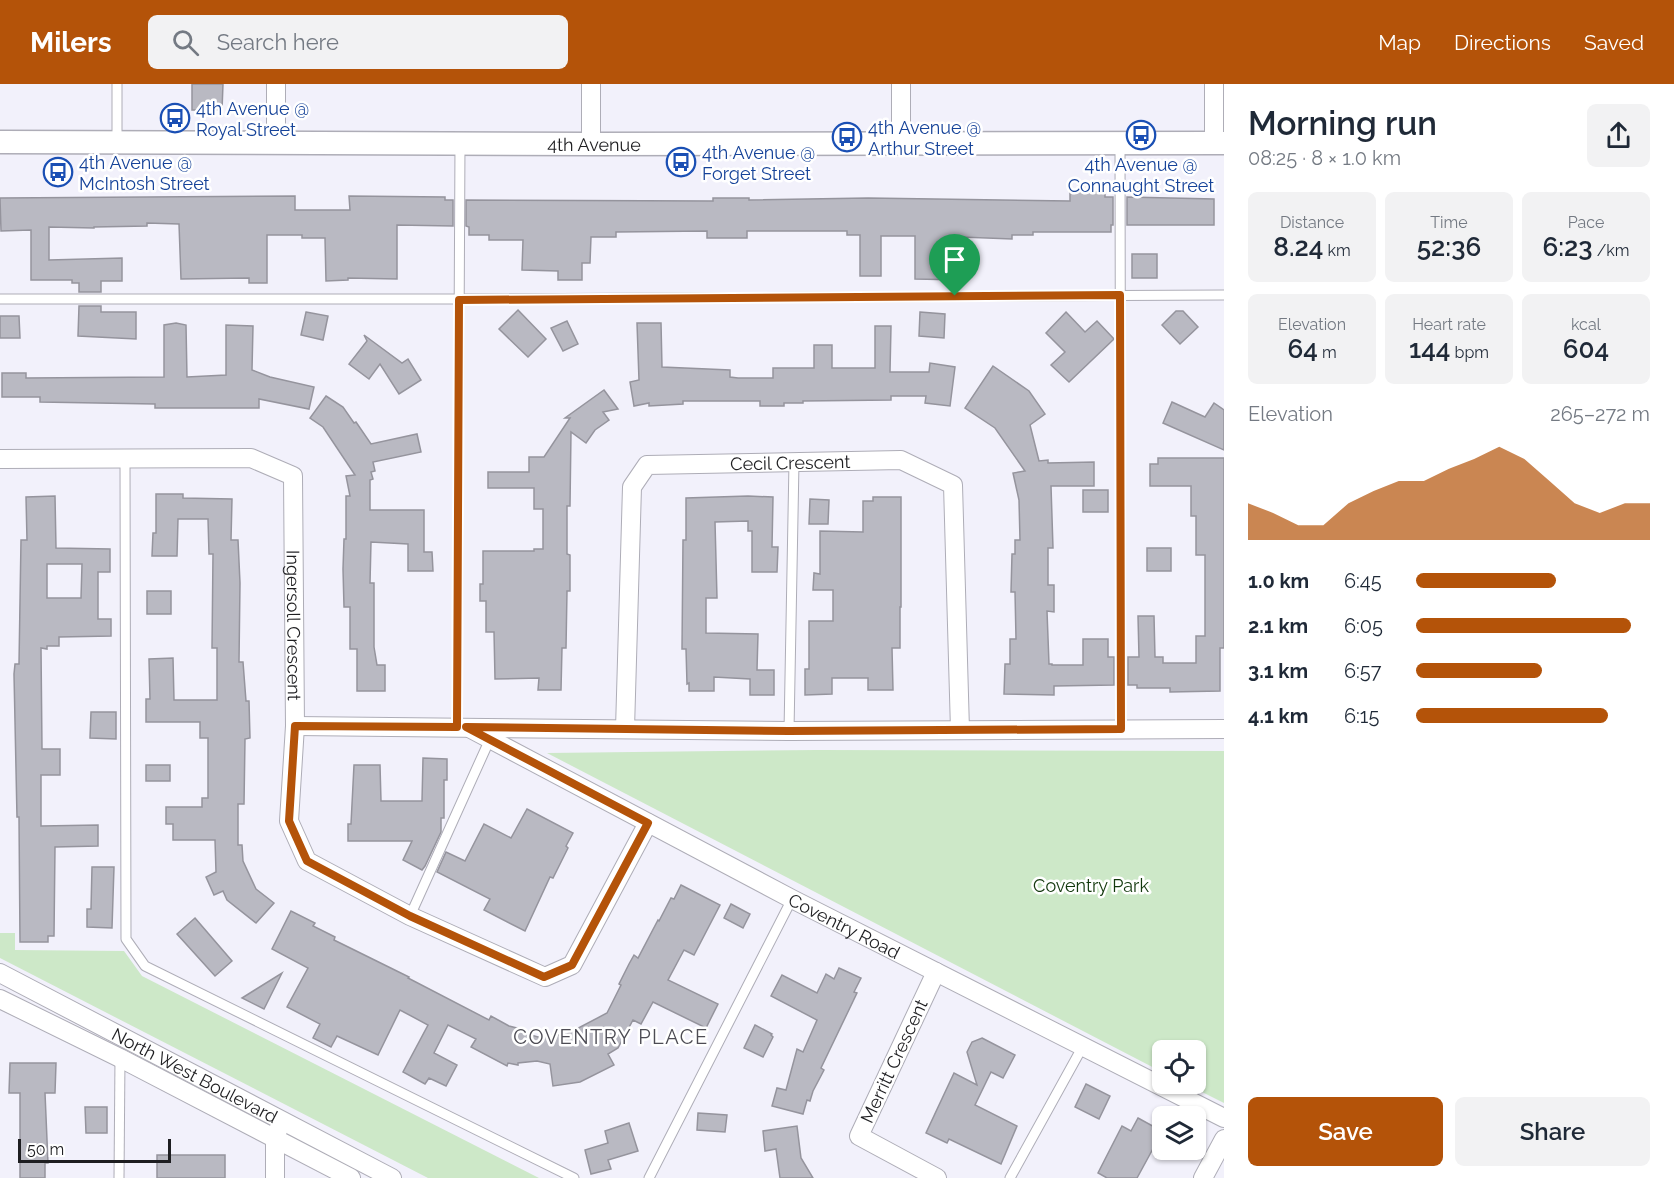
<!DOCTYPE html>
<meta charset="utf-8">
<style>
:root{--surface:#fff;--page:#f2f2f3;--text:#1f2937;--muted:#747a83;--accent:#b45309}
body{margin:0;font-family:Raleway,sans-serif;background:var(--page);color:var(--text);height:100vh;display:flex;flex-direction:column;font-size:22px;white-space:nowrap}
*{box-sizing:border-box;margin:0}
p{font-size:20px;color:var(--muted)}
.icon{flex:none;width:33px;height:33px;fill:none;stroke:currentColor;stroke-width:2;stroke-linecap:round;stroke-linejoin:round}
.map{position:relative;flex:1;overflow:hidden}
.side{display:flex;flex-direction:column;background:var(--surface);width:450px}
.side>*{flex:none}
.tools{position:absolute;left:1152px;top:956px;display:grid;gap:12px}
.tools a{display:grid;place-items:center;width:54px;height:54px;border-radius:9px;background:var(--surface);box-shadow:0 2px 4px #0004;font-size:30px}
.scale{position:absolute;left:18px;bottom:15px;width:153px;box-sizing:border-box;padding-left:6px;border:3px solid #1e1e21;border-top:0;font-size:16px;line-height:21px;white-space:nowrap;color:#1e1e21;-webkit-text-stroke:4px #fff;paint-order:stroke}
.pin{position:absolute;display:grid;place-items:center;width:51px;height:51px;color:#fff;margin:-62px -26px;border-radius:50% 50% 50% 0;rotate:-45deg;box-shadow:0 0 6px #0007}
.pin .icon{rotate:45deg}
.round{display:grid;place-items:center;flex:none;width:63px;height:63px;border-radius:9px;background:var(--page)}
.overview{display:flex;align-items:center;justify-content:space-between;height:102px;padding:0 24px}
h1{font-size:33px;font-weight:600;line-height:45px}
.metrics{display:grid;grid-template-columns:repeat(3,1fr);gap:9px;height:102px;padding:6px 24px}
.metrics div{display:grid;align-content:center;border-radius:9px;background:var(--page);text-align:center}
.metrics b{font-size:26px;font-weight:600}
.metrics small{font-size:16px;font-weight:400}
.metrics p{font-size:16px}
.chart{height:168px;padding:12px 24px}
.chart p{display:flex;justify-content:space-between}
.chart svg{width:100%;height:108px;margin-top:6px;fill:var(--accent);opacity:.7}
.button{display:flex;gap:12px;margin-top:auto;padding:12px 24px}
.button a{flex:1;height:69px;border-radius:9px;background:var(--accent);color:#fff;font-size:24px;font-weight:600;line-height:69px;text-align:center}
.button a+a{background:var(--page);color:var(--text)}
ul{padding:0 24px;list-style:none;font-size:20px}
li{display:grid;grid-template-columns:96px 72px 1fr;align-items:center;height:45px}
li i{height:15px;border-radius:8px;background:var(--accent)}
header{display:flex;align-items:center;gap:36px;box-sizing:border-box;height:84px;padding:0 30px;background:var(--accent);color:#fff}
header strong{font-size:28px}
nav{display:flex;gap:33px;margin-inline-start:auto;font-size:21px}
.search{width:420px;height:54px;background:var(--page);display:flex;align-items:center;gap:15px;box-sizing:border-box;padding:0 21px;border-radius:9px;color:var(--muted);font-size:22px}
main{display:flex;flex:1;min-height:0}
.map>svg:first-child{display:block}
.green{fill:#cde8c8}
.building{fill:#b9b9c2;stroke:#95949d;stroke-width:1.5;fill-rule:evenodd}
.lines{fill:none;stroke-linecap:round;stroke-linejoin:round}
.service-casing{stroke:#aeadb7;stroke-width:11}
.minor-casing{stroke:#aeadb7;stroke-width:20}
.tertiary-casing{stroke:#aeadb7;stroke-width:25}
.service{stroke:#fff;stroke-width:9}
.minor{stroke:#fff;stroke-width:18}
.tertiary{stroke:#fff;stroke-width:22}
.route-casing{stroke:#fff;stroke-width:12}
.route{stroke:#b45309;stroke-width:8}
.labels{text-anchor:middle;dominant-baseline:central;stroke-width:5;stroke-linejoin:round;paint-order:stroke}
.transit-label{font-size:18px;fill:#164399;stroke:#fff;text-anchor:start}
.street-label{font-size:18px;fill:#1e1e21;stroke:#fff}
.park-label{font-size:18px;fill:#12380c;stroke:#fff}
.neighbourhood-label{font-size:20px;letter-spacing:1.5px;fill:#4d4c54;stroke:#fff}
</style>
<header>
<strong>Milers</strong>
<div class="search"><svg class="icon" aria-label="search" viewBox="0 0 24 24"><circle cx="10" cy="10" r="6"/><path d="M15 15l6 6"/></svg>Search here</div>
<nav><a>Map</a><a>Directions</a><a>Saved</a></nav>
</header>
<main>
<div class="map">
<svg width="1224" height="1094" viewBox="0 0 1224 1094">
<rect width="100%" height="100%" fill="#f2f1fb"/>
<g class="green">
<path d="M817 666 1224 667V1019L1184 999H1196V966H1162V988L547 669Z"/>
<path d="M0 849H15V866L124 867 142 892 539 1094H428L0 874Z"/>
</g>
<g class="building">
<path d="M192 0H223L222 26H192Z"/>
<path d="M1070 108H1105V113H1113V141H1111V148H1033V151H1012V155L961 153 962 196 915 195V152H881V192H860V151H847V147H747V154H707V147L616 148V153H591L590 179H582V196H558V187L522 186 523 156H489V151H469V143L466 142V116L713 117V114H749V116L868 114 1070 117Z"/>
<path d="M295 112V126H350L349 112 445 113V116H453V142L397 141V195L348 194V196L326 197 325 154H302V151H267V199H249V194L181 195 179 140 147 139V142L94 143V144L49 143V176L122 174V197H101V208H79V199H72V196H31V146L1 147 0 114Z"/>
<path d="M1127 113 1214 115V141H1127Z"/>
<rect x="1132" y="170" width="25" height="24"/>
<path d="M79 222H101V228H136V255L78 252Z"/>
<path d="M518 226 546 255 528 273 499 245Z"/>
<path d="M1176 227H1183L1198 243 1180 260 1162 241Z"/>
<path d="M306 228 328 232 323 256 301 251Z"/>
<path d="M920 228 945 230 944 254 919 252Z"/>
<path d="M1066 228 1085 248 1097 237 1114 255 1069 298 1051 281 1065 268 1046 249Z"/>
<path d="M0 232H19L20 254H0Z"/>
<path d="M567 237 578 260 563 267 551 244Z"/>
<path d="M176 239 186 241 187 293 226 291V241L253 242 252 286 270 293 314 303 309 325 259 315V324H155V320L40 318V313H2V289H26V294L164 293V241Z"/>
<path d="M637 239H661L662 283 730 286V293L738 294H773V284H814V261H832V284H875V242H891L890 288H929L930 279 955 283 950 322 925 319 926 312H891V316L803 317V319H784V322H760V317H683V320L649 322V319L634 322 630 298 639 296Z"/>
<path d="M364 251 402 279 408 275 421 296 399 310 380 280 369 295 349 280 367 257Z"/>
<path d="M993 282 1029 307 1045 330 1030 341 1039 377 1048 376V379L1094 378V402H1051L1053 464H1048V501H1054V528L1047 527 1049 580H1052V581H1083V555H1108V573H1114V601L1054 602V611L1004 610 1005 580H1010V555H1016L1015 508H1011L1012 470H1015V456H1020L1019 416 1013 389 1025 387 995 344 965 324Z"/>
<path d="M604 306 618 325 603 328 609 336 595 346 586 359 571 348 570 422H567V470L570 471V507H567L566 564H562L561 606H538L539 594 495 595 494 548H486V517H480V500H483V467H534V465H543V425H534V404H488V388H529V373H544L570 334H565Z"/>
<path d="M326 312 343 323 354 339 356 338 371 360 417 350 421 368 373 378 375 387 371 388 373 395 370 396V426H424V468H432L433 487H408V460L371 458 370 499H374V563L377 581H385V607H357V565H350V523H344L343 485 344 455H346V412H350L346 392 355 391 323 343 310 334Z"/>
<path d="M1172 318 1205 333 1214 319 1224 326V366L1163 339Z"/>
<path d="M1158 374H1224V564H1220V607L1170 608V604H1137V601H1128V573H1139L1138 532H1154L1155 573H1163V579H1196V552H1205V471H1196V432H1191V402H1150V380H1158Z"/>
<rect x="1083" y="406" width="25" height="22"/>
<path d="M156 410H183V414L232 415 231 456H238L240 499 239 578H243L246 617H249L250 654 245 655 244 720H238V761H242L243 777 256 805 274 819 256 839 227 816 223 807 214 811 206 793 216 788 215 756H173V740H166V723H202V714H208V654H200V638H146V615H150L149 575 173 574 174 616H217V564H212L213 470H209L208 435H178L177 472H152L153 449H156Z"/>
<path d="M55 412 56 464 110 465V488H98V535H111V552L59 553V562H47V565L41 564 42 665H60V691H41V742L98 741V762L55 763 54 852H48V858H20L19 733H17L14 590 15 580H19L21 456H27L26 413ZM47 480H82L81 514H47Z"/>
<path d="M748 412 773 413 772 463H778L777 488H752V447H748V437L715 438 717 514H706V549L758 550 757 586H774V611H750V595L714 593V607H689V599L687 600 686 565H682L683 456H686V414Z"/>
<path d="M873 413H901V523H900V564H892L893 606H868V594H832V610L805 611V585H809V537H833V506H813L814 489 820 490V447L863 448V417H873Z"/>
<path d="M810 415 829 416 828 440H809Z"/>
<rect x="1147" y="464" width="24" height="23"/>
<rect x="147" y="507" width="24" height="23"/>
<path d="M91 628H116V655L90 654Z"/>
<path d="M423 674 447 675V696H444V734H441V748L425 782 422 786 403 776 412 757H348V740H351L354 681H380L381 717H422Z"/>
<rect x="146" y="681" width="24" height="16"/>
<path d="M527 725 573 749 566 762 568 764 553 794 550 793 525 847 484 826 490 815 437 788 446 768 465 777 484 740 511 754Z"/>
<path d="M92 783H114L112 844 87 843V825H91Z"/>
<path d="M681 801 720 821 694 871 684 866 668 896 718 920 706 944 653 918 641 940 633 936 618 964 608 970 614 981 580 998 553 1002 550 980 537 977 518 979V981L508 979 507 982 471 963 476 955 448 941 434 969 457 981 446 1002 429 994 425 1000 403 988 428 941 400 926 378 971 337 952 331 963 313 954 320 940 287 923 308 884 272 865 291 827 315 839 313 842 335 853 334 856 409 893 408 894 489 936 491 932 509 942 521 945 520 948 538 953 567 950 607 929 621 901 619 900 629 880 634 871 638 874 658 836 659 837 671 814 674 815Z"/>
<path d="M731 820 750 830 743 844 724 834Z"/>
<path d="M195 834 232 877 215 892 177 850Z"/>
<path d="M839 884 861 894 854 908 857 909 821 984 824 986 813 1007 810 1017 807 1016 803 1030 772 1022 777 1004 786 1006 797 965 803 968 817 936 771 912 782 891 817 909 826 890 834 895Z"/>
<path d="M282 889 264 925 242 914Z"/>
<path d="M755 941 772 950 771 951 773 953 763 973 744 964Z"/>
<path d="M982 954 1015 971 1003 994 991 988 975 1021 1017 1042 1001 1080 949 1055 947 1059 926 1049 954 989 977 1001 967 968 972 958Z"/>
<path d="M10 979H56L55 1009H45L48 1079H45V1094H20V1009H9Z"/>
<path d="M1086 1000 1110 1012 1099 1035 1075 1023Z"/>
<path d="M85 1023H107V1049H86Z"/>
<path d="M698 1029 727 1031 725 1048 697 1046Z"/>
<path d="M1138 1034 1160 1046 1158 1049 1161 1050 1137 1094H1107L1098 1089 1122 1042 1131 1047Z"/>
<path d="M629 1039 638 1067 608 1076 611 1085 591 1090 585 1066 608 1059 605 1047Z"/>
<path d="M797 1042 801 1074 813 1094H780L776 1065 765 1067 763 1047Z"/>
<rect x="157" y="1071" width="68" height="23"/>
</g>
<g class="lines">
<g class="service-casing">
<g id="service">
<path d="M117 58V0"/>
<path d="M1120 60 1121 645"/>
<path d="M0 215H459L1224 211"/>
<path d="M125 375 126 855 145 882 574 1094"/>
<path d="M457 643 460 60"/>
<path d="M789 647 794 378"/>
<path d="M410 832 490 655"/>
<path d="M119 1094 120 974"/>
<path d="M649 1094 792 815"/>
<path d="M1010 1094 1083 962"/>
</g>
</g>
<g class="minor-casing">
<g id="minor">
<path d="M901 0V61"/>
<path d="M276 59V0"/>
<path d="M1214 59V0"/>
<path d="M591 60V0"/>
<path id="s1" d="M0 375 251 374 293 392 295 642 289 737 307 777 410 832 545 893 572 881 648 739"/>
<path d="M295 642 789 647 1224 645"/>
<path id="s2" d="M471 645 792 815 1224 1034"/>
<path id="s3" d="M625 645 632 403 647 381 901 376 953 401 960 646"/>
<path d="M936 888 859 1052 937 1094"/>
<path id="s4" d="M0 889 392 1094"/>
<path d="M0 915 120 974 351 1094"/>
<path d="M275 1094V1054L278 1046"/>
<path d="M1203 1094 1224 1055"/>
</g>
</g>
<g class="tertiary-casing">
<g id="tertiary">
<path id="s5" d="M0 58 591 60 1224 59"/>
</g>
</g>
<use href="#service" class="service"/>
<use href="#minor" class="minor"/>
<use href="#tertiary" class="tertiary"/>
</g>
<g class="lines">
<g class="route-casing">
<path id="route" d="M1120 211 1121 645 789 647 466 643 648 739 572 881 544 893 410 832 307 777 289 737 295 642 457 643 459 216Z"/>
</g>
<use href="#route" class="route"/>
</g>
<defs>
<g id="bus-ring" transform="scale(1.5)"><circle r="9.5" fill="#fff" stroke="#1a4fb4" stroke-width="1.5"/><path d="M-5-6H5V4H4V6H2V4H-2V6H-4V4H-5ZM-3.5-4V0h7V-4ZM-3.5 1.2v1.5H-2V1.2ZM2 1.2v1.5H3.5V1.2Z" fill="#1a4fb4"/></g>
</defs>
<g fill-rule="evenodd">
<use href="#bus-ring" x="175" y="34"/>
<use href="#bus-ring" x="1141" y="51"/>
<use href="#bus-ring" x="847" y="53"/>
<use href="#bus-ring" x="681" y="78"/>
<use href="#bus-ring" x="58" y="88"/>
</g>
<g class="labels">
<g class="transit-label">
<text x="196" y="24">4th Avenue @<tspan x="196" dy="21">Royal Street</tspan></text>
<text x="868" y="43">4th Avenue @<tspan x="868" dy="21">Arthur Street</tspan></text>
<text x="702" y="68">4th Avenue @<tspan x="702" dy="21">Forget Street</tspan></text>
<text x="79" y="78">4th Avenue @<tspan x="79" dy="21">McIntosh Street</tspan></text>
<text x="1141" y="80" text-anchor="middle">4th Avenue @<tspan x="1141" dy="21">Connaught Street</tspan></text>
</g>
<g class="street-label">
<text stroke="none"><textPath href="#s5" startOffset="594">4th Avenue</textPath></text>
<text stroke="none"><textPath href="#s3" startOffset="412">Cecil Crescent</textPath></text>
<text stroke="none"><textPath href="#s1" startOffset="446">Ingersoll Crescent</textPath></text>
<text stroke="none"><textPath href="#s2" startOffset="422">Coventry Road</textPath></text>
<text transform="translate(894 977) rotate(-65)">Merritt Crescent</text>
<text stroke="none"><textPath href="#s4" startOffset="220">North West Boulevard</textPath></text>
</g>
<g class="park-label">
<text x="1091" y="801">Coventry Park</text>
</g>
<g class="neighbourhood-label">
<text x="611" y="953">COVENTRY PLACE</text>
</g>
</g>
</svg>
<div class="tools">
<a><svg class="icon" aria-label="locate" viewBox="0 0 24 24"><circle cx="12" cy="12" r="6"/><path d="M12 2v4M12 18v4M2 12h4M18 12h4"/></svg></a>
<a><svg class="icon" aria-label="layers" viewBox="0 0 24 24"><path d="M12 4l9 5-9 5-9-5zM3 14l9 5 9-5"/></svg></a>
</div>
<div class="scale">50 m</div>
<div class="pin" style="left:955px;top:212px;background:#1e9e55"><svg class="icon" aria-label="arrive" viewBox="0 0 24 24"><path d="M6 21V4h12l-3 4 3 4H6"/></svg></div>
</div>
<section class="side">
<div class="overview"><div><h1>Morning run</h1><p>08:25 · 8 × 1.0 km</p></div><a class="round"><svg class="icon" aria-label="share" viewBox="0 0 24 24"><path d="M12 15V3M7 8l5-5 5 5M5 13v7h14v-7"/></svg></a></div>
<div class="metrics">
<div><p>Distance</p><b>8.24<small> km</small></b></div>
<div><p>Time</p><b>52:36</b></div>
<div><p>Pace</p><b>6:23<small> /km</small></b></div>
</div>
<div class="metrics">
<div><p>Elevation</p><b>64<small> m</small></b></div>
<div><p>Heart rate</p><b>144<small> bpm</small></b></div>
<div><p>kcal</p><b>604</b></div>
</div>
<div class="chart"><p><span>Elevation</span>265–272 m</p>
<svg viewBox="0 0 160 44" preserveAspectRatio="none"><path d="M0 44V29L10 33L20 38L30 38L40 29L50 24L60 20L70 20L80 15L90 11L100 6L110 11L120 20L130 29L140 33L150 29L160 29V44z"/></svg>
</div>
<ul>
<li><b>1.0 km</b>6:45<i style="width:60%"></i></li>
<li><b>2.1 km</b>6:05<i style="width:92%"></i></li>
<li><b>3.1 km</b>6:57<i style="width:54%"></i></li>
<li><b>4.1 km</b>6:15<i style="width:82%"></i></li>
</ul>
<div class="button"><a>Save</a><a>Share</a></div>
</section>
</main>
